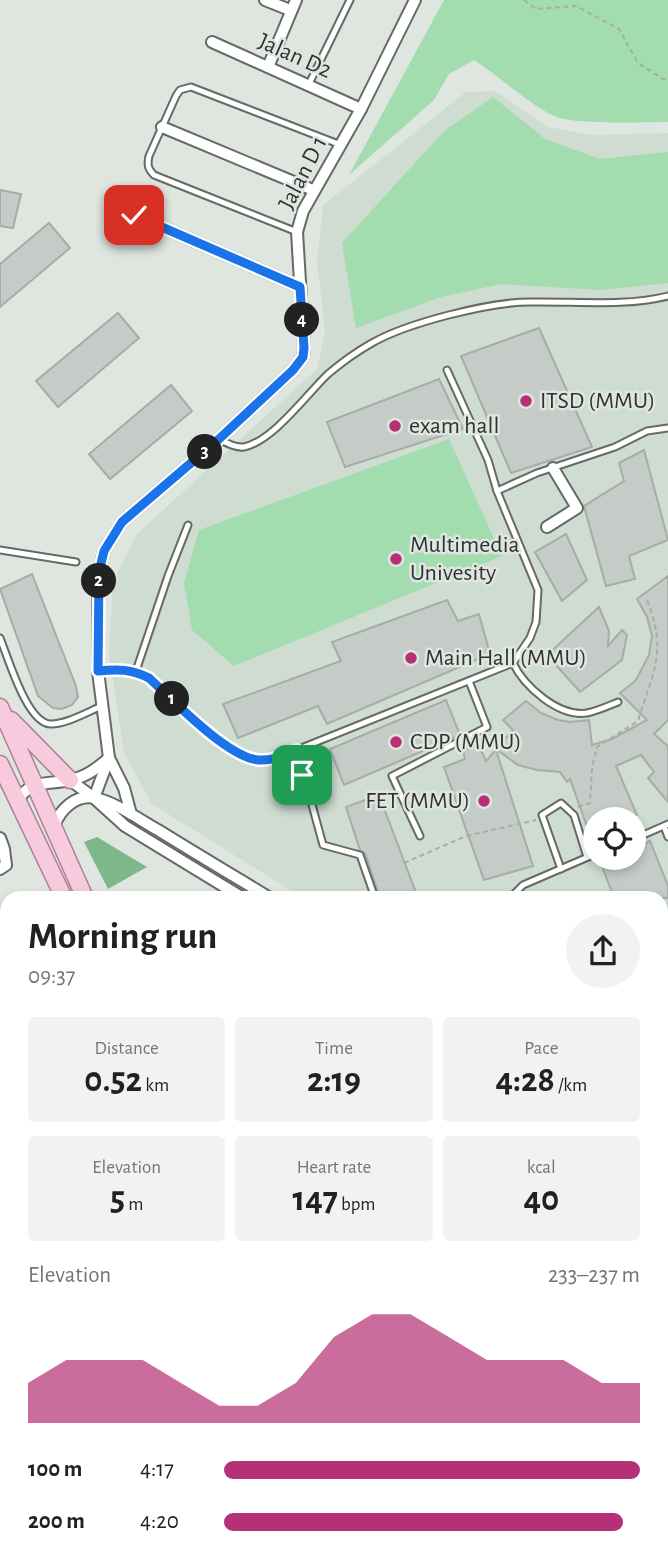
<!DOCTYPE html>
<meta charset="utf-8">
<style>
:root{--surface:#fff;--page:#f2f2f2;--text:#202124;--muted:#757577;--accent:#b53075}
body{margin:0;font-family:"Alegreya Sans",sans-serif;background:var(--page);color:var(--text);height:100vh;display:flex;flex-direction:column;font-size:26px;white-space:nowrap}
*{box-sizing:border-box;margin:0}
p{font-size:23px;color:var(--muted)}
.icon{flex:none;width:38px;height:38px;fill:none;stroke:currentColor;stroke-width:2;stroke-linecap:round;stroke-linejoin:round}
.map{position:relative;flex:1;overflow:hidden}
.side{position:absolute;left:0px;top:891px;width:668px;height:674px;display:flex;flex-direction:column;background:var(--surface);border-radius:21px 21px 0 0;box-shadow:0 4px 10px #0003}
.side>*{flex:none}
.buttons{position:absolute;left:583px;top:807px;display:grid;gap:14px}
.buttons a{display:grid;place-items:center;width:63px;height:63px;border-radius:50%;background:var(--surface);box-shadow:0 4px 10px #0003;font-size:35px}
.pin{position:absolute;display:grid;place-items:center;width:60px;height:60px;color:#fff;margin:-30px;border-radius:14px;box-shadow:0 4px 10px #0006}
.km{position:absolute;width:35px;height:35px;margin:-18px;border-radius:50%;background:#222;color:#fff;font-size:19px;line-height:35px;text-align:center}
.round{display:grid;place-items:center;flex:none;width:74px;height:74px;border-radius:37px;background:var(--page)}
.headline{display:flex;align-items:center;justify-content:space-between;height:119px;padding:0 28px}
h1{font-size:38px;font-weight:600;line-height:52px}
.figures{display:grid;grid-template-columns:repeat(3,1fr);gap:10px;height:119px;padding:7px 28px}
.figures div{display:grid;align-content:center;border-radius:7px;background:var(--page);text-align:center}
.figures b{font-size:35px;font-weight:600}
.figures small{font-size:19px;font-weight:400}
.figures p{font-size:19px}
.chart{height:196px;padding:14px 28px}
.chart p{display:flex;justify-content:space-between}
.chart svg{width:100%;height:126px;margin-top:7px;fill:var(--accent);opacity:.7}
ul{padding:0 28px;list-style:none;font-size:23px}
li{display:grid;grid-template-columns:112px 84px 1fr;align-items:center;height:52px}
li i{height:18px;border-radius:9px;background:var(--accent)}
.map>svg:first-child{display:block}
.built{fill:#cfdcd1;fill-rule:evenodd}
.green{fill:#a3dcae}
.water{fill:#7eb78a}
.building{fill:#c5cbc6;stroke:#a6aca7;stroke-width:2}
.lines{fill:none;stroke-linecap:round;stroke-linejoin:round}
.service-casing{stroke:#646a65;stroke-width:9}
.minor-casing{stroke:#646a65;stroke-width:14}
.primary-casing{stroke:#ae7f92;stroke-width:19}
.path{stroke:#a8ada9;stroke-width:2;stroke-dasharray:5 3.5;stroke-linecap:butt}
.service{stroke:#fff;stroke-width:5}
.minor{stroke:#fff;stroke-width:10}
.primary{stroke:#f7cbdd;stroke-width:16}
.route-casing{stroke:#fff;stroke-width:14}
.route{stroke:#1a73e8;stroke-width:9}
.poi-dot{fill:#b53075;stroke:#dfe6e0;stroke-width:2.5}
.labels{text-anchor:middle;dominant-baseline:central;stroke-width:5;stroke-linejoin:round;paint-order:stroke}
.street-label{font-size:24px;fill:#2f3230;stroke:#dfe6e0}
.poi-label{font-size:24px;fill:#2f3230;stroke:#dfe6e0;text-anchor:start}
</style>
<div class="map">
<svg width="668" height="1563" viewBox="0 0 668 1563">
<rect width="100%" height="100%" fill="#dfe6e0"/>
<path class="built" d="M495 91 548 127 592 135 668 133V1049L662 1050V898H303L152 804 124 753 109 654 113 582 136 535 317 369 325 331 317 261 323 205 466 92ZM595 819H634V858H595Z"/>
<g class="green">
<path d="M444 0H668V122C643 122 574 125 554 116 525 102 501 77 474 60L449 74 434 100 349 175Z"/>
<path d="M493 97 545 139 600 159 668 152V283L600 290 501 284 441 297 356 328 342 243 444 131Z"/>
<path d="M449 439 502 556 234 666 192 630 184 583 199 530Z"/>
</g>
<path class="water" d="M97 837 147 867 108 889 84 842Z"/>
<g class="building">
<path d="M0 190 21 194 13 228 0 226Z"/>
<path d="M49 223 70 248 0 307V264Z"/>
<path d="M118 313 139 338 58 407 36 381Z"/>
<path d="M539 328 592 447 511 473 461 356Z"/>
<path d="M439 379 463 429 345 467 327 422Z"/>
<path d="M171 385 192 411 110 479 89 454Z"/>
<path d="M644 450 668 540 629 556 635 579 606 586 584 506 624 481 619 463Z"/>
<path d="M566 534 587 580 562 601 535 552Z"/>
<path d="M32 574 76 686 78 697 72 705 62 709 53 708 38 696 0 589Z"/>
<path d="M668 576V720L654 734 668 746V802L648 778 654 772 641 755 616 766 637 815 629 819H595L594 846 570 779 567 782 560 772 537 770 518 765 496 749 513 730 503 720 526 701 541 713 558 720 570 722 589 720 592 745 612 739 647 720 620 693 636 680 649 655 652 636 647 617 637 599Z"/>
<path d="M447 600 458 621 479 614 490 654 327 724 318 706 238 738 223 704 341 661 332 642Z"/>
<path d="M599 607 609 631 608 646 622 630 627 635 622 660 580 692 547 655Z"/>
<path d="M446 700 460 735 344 785 330 749Z"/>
<path d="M478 744 486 761 496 750 533 866 484 880 444 767 465 759 463 751Z"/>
<path d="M379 795 418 898H380L365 853 360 850 346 807Z"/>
<path d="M650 841 668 886V898H614L602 866 618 858H634V850Z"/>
</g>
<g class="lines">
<g class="service-casing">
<g id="service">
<path d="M308 86 350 0"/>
<path d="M297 232 154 175C148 169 147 165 149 156L176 96 180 90 191 87 341 145"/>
<path d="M219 439C227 443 235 448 244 447 273 441 307 394 328 374 341 363 356 352 372 343 407 323 489 302 530 302 576 301 624 307 668 296"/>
<path d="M497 491 537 473 615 447 647 431 668 428"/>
<path d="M0 550 76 562"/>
<path d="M0 638C8 657 27 724 51 724 67 724 87 712 102 706"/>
<path d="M513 663C524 686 558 717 587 713 597 711 608 706 618 702"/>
<path d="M98 671C118 668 131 668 149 678 173 700 226 757 258 760 263 761 269 759 274 759L513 663 530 638 536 622 538 590 497 491 488 460 447 370"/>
<path d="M136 671 168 576 188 525"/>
<path d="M297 750 323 845 360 855 375 898"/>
<path d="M664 826 668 837"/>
<path d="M420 836 392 776 487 727 469 681"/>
<path d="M634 839 668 824"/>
<path d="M561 869 542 815 561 803 574 815 587 857"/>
<path d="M510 898 523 885 595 854"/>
<path d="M662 953 668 950"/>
<path d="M662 992 668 1001"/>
<path d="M0 1272 7 1296"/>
<path d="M0 1505 7 1503"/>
</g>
</g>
<g class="minor-casing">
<g id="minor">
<path d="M265 0 290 10"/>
<path d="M212 42 361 109"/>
<path d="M268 67 296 0"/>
<path d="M162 127 313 190"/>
<path d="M134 215 300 287"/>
<path d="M547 527 577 508 553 468"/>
<path d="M70 780 94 798 125 826 243 898"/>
<path d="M94 798 109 758 98 671V601L99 572 104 551 122 522 219 439 293 370 303 357 304 348 297 232 303 211 361 109 415 0"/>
<path d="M21 806 20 797C33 779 51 785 70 780 86 777 96 769 109 758L124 788 131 814"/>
<path d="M54 826C60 810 75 794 95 798 115 802 140 820 158 830 195 853 232 875 270 898"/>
<path d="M0 838 4 849 6 865 0 869"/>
<path d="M662 1101H668"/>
<path d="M662 1253 668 1259"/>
<path d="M0 1441 7 1439"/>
<path d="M662 1467H668"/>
<path d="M0 1557 7 1555"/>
<path d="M396 1558V1563"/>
<path d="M286 1563V1558"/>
<path d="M499 1563V1558"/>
<path d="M607 1563V1558"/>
</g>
</g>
<g class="primary-casing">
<g id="primary">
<path d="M0 707 85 898"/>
<path d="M11 720 70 780"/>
<path d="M0 764 64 898"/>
<path d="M662 1300H668"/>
<path d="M662 1324H668"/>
</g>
</g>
<g class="path">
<path d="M524 0 536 9 576 6 619 29 638 63 663 79H668"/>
<path d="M578 807 590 803 592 768 597 747 638 721C653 671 668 653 647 600"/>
<path d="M404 863 466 836 536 820"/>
<path d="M341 1558 342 1563"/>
<path d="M556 1558V1563"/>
<path d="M450 1563V1558"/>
</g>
<use href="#service" class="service"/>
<use href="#minor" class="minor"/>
<use href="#primary" class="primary"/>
</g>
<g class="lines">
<g class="route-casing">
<path id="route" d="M134 215 300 287 304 348 303 357 293 370 219 439 122 522 104 551 99 572 98 671C118 669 131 669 149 678 173 700 228 758 259 760 273 761 284 755 297 750L302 775"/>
</g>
<use href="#route" class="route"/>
</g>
<g class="poi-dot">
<circle cx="526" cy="401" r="7"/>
<circle cx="395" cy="426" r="7"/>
<circle cx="396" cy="559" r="7"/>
<circle cx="411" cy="658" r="7"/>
<circle cx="396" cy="742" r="7"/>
<circle cx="484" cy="801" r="7"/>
</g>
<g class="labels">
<g class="street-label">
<text transform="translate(295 56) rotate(24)">Jalan D2</text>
<text transform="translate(303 173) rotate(-63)">Jalan D 1</text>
</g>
<g class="poi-label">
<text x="540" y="401">ITSD (MMU)</text>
<text x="409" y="426">exam hall</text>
<text x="410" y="545">Multimedia<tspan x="410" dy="28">Univesity</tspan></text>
<text x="425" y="658">Main Hall (MMU)</text>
<text x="410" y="742">CDP (MMU)</text>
<text x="470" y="801" text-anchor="end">FET (MMU)</text>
</g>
</g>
</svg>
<div class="buttons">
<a><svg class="icon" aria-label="locate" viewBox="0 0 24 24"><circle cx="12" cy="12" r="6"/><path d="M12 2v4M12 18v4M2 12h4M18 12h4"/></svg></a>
</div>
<div class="pin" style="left:302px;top:775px;background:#1e9e55"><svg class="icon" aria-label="arrive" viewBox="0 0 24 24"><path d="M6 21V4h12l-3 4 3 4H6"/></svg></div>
<div class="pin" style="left:134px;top:215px;background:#d93025"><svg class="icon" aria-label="check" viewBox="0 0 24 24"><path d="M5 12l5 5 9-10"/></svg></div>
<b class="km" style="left:172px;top:699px">1</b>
<b class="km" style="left:99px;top:581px">2</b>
<b class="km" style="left:205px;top:452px">3</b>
<b class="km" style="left:302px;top:320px">4</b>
<section class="side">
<div class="headline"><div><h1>Morning run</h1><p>09:37</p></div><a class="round"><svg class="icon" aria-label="share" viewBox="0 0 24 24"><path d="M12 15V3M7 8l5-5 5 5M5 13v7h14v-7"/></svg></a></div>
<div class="figures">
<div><p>Distance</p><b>0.52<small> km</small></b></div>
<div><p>Time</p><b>2:19</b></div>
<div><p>Pace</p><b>4:28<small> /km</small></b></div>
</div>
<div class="figures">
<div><p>Elevation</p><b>5<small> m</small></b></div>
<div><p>Heart rate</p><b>147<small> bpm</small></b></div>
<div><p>kcal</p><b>40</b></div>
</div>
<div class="chart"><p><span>Elevation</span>233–237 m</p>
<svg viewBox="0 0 160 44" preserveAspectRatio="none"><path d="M0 44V30L10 22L20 22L30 22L40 30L50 38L60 38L70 30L80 14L90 6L100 6L110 14L120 22L130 22L140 22L150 30L160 30V44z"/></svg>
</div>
<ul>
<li><b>100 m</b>4:17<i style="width:100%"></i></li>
<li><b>200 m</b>4:20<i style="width:96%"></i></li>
</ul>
</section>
</div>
